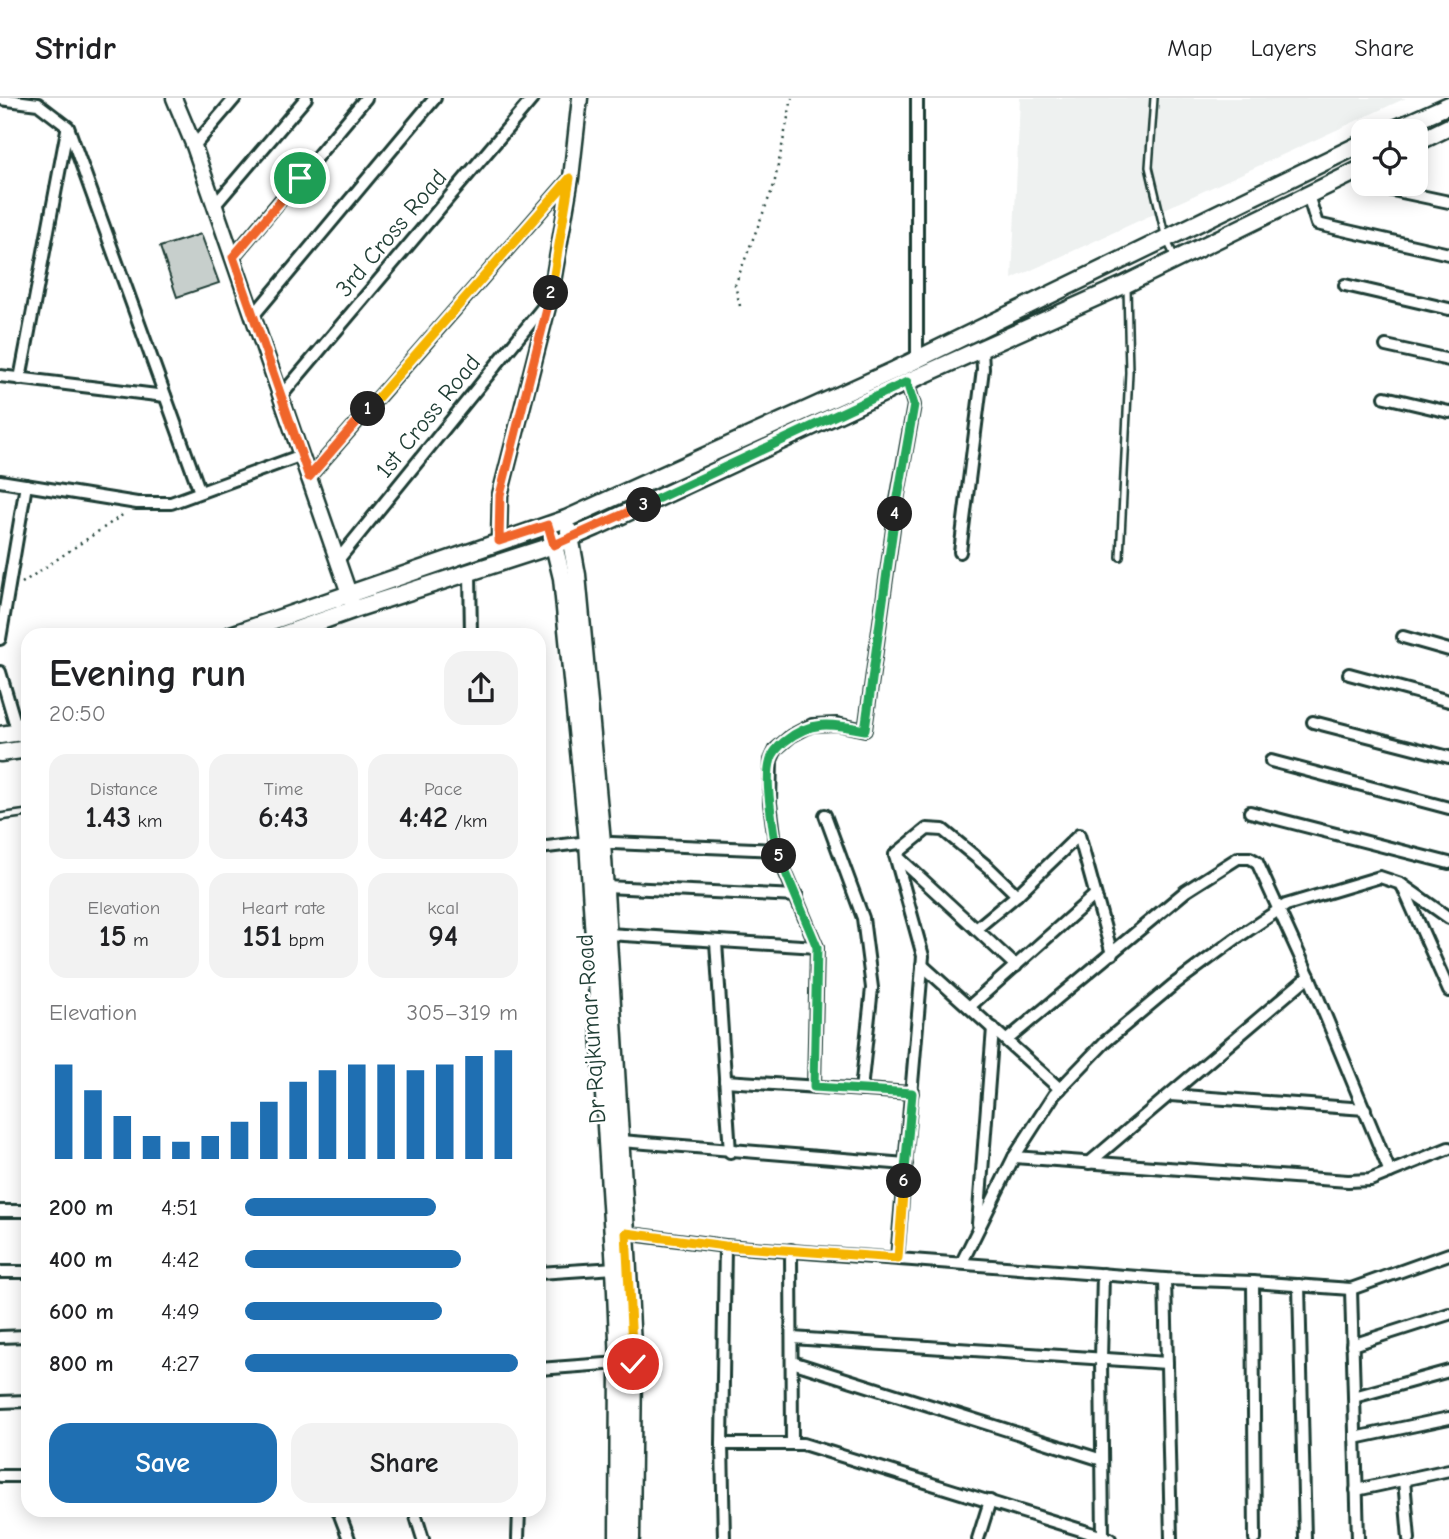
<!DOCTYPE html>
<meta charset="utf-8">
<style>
:root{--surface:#fff;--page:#f2f2f2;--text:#202124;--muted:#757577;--line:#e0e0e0;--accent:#1f6fb2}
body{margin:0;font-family:"Comic Neue",sans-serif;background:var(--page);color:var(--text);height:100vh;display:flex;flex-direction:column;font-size:26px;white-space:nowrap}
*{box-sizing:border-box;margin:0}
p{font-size:23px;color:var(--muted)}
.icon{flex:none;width:38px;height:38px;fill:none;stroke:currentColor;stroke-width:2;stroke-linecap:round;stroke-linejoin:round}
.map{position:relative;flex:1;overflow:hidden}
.drawer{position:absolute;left:21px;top:530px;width:525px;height:889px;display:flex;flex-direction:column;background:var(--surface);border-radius:21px;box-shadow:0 4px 18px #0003}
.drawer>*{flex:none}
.tools{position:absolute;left:1351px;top:21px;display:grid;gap:14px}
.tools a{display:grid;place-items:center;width:77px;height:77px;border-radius:14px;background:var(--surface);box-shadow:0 4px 18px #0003;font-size:35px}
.pin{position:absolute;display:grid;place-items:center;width:60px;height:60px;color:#fff;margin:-30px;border:4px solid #fff;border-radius:50%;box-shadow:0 2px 7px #0007}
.km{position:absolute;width:35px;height:35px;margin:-18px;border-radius:50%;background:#222;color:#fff;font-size:19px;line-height:35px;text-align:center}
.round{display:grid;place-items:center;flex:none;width:74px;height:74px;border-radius:21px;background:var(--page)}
.head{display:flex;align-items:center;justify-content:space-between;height:119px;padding:0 28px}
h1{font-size:38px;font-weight:700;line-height:52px}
.stats{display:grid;grid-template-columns:repeat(3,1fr);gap:10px;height:119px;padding:7px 28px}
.stats div{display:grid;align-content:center;border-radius:18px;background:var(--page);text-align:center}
.stats b{font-size:30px;font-weight:700}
.stats small{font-size:19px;font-weight:400}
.stats p{font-size:19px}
.chart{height:196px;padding:14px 28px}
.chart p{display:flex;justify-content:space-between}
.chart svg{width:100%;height:126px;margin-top:7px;stroke:var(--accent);stroke-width:6}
.cta{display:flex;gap:14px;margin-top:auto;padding:14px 28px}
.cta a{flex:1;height:80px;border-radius:21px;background:var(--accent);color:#fff;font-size:28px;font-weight:700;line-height:80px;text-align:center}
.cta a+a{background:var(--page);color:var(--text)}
ul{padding:0 28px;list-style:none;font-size:23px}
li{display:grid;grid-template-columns:112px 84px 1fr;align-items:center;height:52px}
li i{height:18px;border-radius:9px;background:var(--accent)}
header{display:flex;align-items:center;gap:42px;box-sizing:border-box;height:98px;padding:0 35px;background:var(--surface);border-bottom:2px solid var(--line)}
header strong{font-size:33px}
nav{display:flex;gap:38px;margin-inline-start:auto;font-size:24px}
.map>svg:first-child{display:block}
.built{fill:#eef1f0}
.building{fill:#c7cfcc;stroke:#1f3d34;stroke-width:2}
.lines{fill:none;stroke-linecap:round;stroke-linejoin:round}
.service-casing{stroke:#1f3d34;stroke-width:10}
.minor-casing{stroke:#1f3d34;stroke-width:16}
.tertiary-casing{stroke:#1f3d34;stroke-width:19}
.secondary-casing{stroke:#1f3d34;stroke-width:21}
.path{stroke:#1f3d34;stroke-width:2.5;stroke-dasharray:2 5;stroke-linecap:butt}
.service{stroke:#fff;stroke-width:5}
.minor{stroke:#fff;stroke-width:10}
.tertiary{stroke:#fff;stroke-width:14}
.secondary{stroke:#fff;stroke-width:16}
.split-1-casing{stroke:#fff;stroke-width:14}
.split-2-casing{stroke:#fff;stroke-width:14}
.split-3-casing{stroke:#fff;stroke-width:14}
.split-4-casing{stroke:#fff;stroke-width:14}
.split-5-casing{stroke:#fff;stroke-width:14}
.split-6-casing{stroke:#fff;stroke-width:14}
.split-7-casing{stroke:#fff;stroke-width:14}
.split-1{stroke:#f0652b;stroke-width:9}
.split-2{stroke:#f5b400;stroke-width:9}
.split-3{stroke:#f0652b;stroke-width:9}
.split-4{stroke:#22a559;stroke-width:9}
.split-5{stroke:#22a559;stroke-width:9}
.split-6{stroke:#22a559;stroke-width:9}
.split-7{stroke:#f5b400;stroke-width:9}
.labels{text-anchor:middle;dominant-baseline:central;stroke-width:5;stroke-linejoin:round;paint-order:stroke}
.street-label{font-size:24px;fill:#1f3d34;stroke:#fff}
</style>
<header>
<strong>Stridr</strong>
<nav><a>Map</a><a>Layers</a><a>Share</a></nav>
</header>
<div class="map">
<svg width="1449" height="1441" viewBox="0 0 1449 1441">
<rect width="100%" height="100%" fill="#fff"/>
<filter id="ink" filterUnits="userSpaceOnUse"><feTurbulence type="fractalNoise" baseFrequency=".0143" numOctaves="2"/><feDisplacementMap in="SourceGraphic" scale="14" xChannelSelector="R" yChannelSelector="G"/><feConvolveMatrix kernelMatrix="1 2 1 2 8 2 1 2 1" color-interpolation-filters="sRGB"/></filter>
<g filter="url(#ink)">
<path class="built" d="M1020 0H1406L1012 181Z"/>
<path class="building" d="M201 136 219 185 177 199 160 149Z"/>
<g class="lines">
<g class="service-casing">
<g id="service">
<path d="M1154 0 1149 69 1166 141 1175 159"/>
<path d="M1120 459 1129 274 1127 189"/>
<path d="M0 719 28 715"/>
</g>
</g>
<g class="minor-casing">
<g id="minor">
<path d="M917 0V261"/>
<path d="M0 1 38 6 68 29 200 394"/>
<path d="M194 48 235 0"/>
<path d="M1364 86 1449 104"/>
<path d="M1308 97 1317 126 1449 156"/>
<path d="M215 107 306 0"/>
<path d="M233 159 366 0"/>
<path d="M1345 187 1449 211"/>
<path d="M253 218 435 0"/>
<path d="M1386 248 1449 262"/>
<path d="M0 278 165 298"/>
<path d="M20 281 67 32"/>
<path d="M281 298 533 0"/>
<path d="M1385 299 1449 314"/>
<path d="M309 379 570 80"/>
<path d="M0 383 137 405H171L302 357"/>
<path d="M960 454 983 271 982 251"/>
<path d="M338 462 548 203"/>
<path d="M470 475 471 537"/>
<path d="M1403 539 1449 552"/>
<path d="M0 541 26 387"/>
<path d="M0 574 18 635"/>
<path d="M1349 576 1449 603"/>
<path d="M1313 624 1449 659"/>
<path d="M1271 663 1449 710"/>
<path d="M1250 714 1449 765"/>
<path d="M825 717 863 820 872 890 861 992"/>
<path d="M539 750 588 744 776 752"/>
<path d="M895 757 923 858 897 1160"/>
<path d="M895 757 927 731 943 732 989 770 1017 797"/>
<path d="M897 758 1016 868"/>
<path d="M1402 787 1449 893"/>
<path d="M605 789 797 798"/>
<path d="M976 831 1017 797 1079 737 1112 856"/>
<path d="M608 836 817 849"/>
<path d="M716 844 730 1054"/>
<path d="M922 867 1060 991"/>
<path d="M969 909 1095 797"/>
<path d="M1007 942 1186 793 1238 760H1250L1257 764 1309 878 1390 1074"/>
<path d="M725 983 912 995"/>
<path d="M814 989 817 849 776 752 770 705 771 662 776 651 791 638 812 627 837 626 865 632 897 402 914 307 907 284"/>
<path d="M1170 997 1365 1011"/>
<path d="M621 1043 906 1066"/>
<path d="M1014 1059 1348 1083 1370 1082 1449 1050"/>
<path d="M1089 1065 1309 878"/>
<path d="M0 1113H28"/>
<path d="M978 1126 993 930"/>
<path d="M623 1135 725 1148 1165 1181 1253 1184 1351 1191 1449 1156"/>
<path d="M791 1152 792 1346"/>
<path d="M962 1164 1014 1059 1054 997 1105 944 1173 887 1238 839 1286 807 1380 779 1401 786 1449 820"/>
<path d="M0 1174H28"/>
<path d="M539 1175 615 1170"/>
<path d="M1165 1181 1171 1441"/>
<path d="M1253 1184 1255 1441"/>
<path d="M1299 1187 1305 1441"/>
<path d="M1351 1191 1358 1441"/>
<path d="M0 1239 28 1238"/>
<path d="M792 1240 1167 1265"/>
<path d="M1352 1247 1449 1216"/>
<path d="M792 1264 1102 1362"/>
<path d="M539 1271 619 1265"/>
<path d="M1354 1299 1449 1273"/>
<path d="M0 1304 28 1303"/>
<path d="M1355 1340 1449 1320"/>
<path d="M722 1346H803L1110 1441"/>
<path d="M0 1378H28"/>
<path d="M1404 1382 1409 1441"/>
<path d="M1356 1392 1449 1372"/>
<path d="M338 1412 349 1441"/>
<path d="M414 1412 423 1441"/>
<path d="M1103 1439 1101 1261 1103 1176"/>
<path d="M518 1441 519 1412"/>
<path d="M724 1441 722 1346 725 1148"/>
<path d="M978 1441 990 1403"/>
</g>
</g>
<g class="tertiary-casing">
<g id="tertiary">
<path d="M174 0 194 48 353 507"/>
<path d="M499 443 500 397 550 201 571 80 580 0"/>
</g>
</g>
<g class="secondary-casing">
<g id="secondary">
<path d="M1390 33 1449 7"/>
<path d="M1416 45 1449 29"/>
<path d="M569 433 577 477 602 744 626 1135 633 1267 631 1441"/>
<path d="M552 439 562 480 588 744 615 1170 619 1265 618 1441"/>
<path d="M231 537 566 421 895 272 1363 45"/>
<path d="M282 537 355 511 554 447 596 429 907 284 1126 186 1363 70"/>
<path d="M0 637 28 633"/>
<path d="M0 655 28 651"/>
</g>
</g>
<g class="path">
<path d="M740 208 735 187 774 87 792 0"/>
<path d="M22 485 124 416"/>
</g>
<use href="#service" class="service"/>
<use href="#minor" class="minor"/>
<use href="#tertiary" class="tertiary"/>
<use href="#secondary" class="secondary"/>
</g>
</g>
<g class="lines" filter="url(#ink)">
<g class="split-1-casing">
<path id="split-1" d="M300 80 233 159 309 379 368 311"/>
</g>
<g class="split-2-casing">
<path id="split-2" d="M368 311 570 80 551 195"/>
</g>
<g class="split-3-casing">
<path id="split-3" d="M551 195 500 397 499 443 548 427 554 447 644 407"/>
</g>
<g class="split-4-casing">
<path id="split-4" d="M644 407 907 284 914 307 895 416"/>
</g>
<g class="split-5-casing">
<path id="split-5" d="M779 758C774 745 773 729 771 715 769 699 766 677 771 661 773 654 778 649 784 644 811 621 833 626 865 632L895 416"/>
</g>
<g class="split-6-casing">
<path id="split-6" d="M779 758 817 849 814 989 912 995 904 1083"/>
</g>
<g class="split-7-casing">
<path id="split-7" d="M633 1266 626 1135 725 1148 898 1160 904 1083"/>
</g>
<use href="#split-1" class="split-1"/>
<use href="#split-2" class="split-2"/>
<use href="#split-3" class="split-3"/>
<use href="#split-4" class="split-4"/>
<use href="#split-5" class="split-5"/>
<use href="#split-6" class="split-6"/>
<use href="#split-7" class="split-7"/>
</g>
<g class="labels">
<g class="street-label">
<text transform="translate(391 135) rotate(-50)">3rd Cross Road</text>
<text transform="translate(428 318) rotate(-51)">1st Cross Road</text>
<text transform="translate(591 931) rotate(-94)">Dr Rajkumar Road</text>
</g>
</g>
</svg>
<div class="tools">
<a><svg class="icon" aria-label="locate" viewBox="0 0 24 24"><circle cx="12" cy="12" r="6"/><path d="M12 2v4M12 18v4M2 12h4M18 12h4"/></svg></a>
</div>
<div class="pin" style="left:300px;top:80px;background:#1e9e55"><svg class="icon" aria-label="arrive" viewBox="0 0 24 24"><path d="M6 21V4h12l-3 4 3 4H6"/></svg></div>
<div class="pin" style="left:633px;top:1266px;background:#d93025"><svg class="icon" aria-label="check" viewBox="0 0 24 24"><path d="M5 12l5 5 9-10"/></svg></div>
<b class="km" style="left:368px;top:311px">1</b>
<b class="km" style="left:551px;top:195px">2</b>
<b class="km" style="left:644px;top:407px">3</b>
<b class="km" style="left:895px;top:416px">4</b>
<b class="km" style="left:779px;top:758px">5</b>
<b class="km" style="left:904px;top:1083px">6</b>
<section class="drawer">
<div class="head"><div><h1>Evening run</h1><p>20:50</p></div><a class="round"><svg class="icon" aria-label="share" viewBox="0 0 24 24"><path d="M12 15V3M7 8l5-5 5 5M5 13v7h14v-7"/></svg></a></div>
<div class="stats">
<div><p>Distance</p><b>1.43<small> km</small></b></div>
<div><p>Time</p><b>6:43</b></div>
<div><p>Pace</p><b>4:42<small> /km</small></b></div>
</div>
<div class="stats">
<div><p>Elevation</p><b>15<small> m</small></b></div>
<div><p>Heart rate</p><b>151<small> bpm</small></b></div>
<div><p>kcal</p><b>94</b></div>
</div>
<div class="chart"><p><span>Elevation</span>305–319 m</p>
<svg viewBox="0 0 160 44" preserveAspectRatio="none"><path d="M5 44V11M15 44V20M25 44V29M35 44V36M45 44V38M55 44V36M65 44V31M75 44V24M85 44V17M95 44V13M105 44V11M115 44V11M125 44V13M135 44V11M145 44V8M155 44V6"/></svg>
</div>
<ul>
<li><b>200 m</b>4:51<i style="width:70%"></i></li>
<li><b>400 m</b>4:42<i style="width:79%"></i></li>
<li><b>600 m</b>4:49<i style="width:72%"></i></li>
<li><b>800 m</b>4:27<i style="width:100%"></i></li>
</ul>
<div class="cta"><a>Save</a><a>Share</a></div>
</section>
</div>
